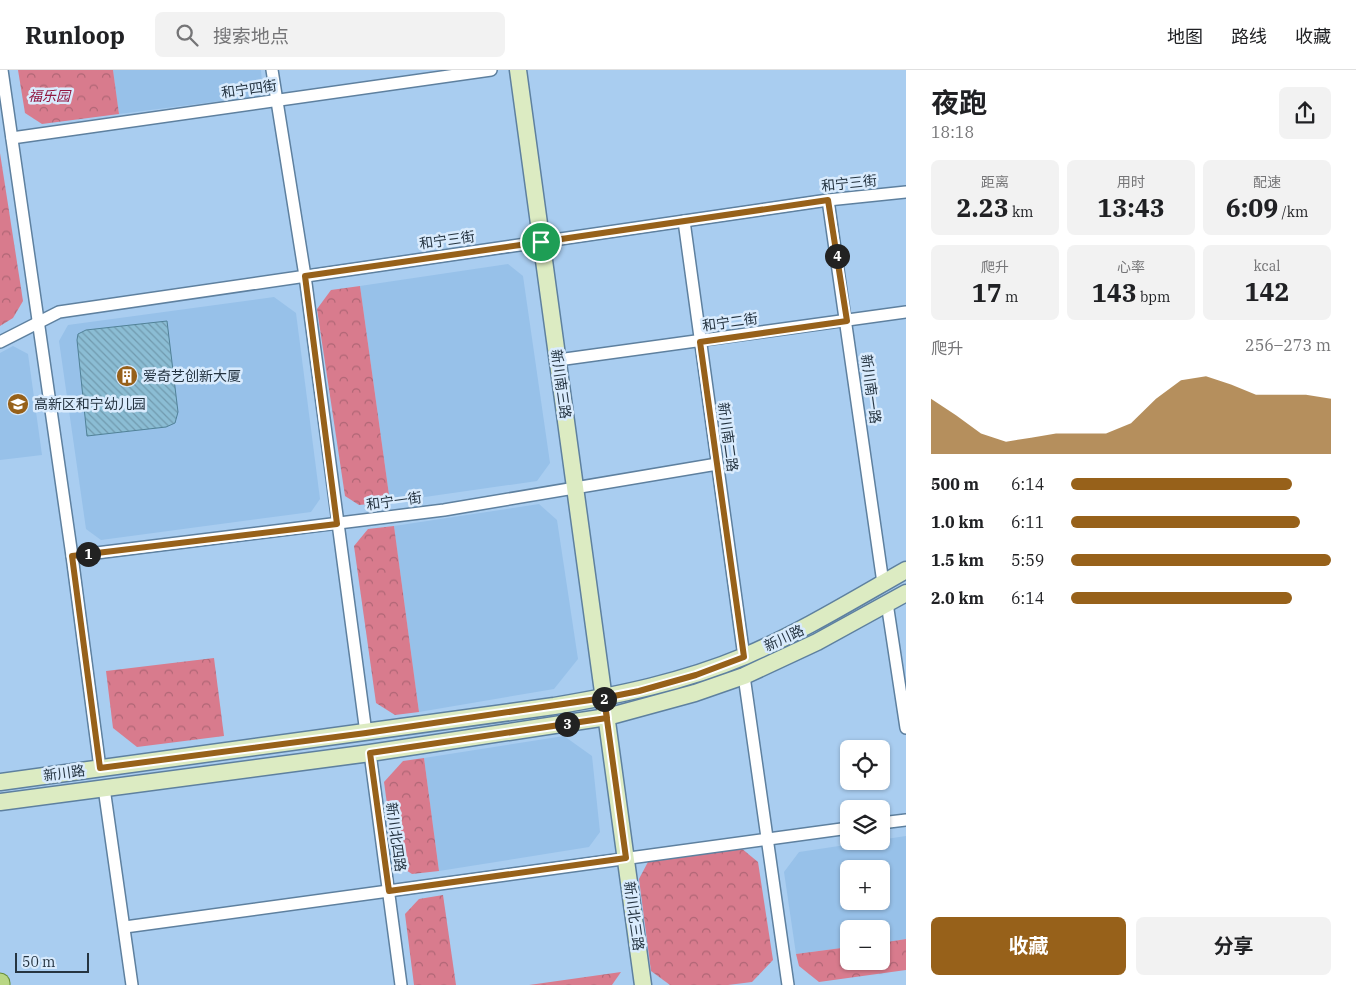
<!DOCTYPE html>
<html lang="zh">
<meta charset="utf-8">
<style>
:root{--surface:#fff;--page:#f2f2f2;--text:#202124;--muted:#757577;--line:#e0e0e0;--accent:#97611a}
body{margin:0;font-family:"IBM Plex Serif","Noto Sans SC",serif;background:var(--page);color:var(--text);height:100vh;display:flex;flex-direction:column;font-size:19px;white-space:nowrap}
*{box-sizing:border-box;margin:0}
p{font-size:16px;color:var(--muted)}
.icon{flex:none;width:28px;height:28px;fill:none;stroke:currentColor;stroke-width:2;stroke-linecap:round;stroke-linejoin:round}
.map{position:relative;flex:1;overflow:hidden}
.side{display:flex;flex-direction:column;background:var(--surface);width:450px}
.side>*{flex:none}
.buttons{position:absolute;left:840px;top:670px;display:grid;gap:10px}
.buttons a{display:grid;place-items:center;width:50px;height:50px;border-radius:8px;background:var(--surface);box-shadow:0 1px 4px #0004;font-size:25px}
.scale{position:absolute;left:15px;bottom:12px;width:74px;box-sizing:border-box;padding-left:5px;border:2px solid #253441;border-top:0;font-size:14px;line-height:18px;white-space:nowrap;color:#253441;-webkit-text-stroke:4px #d9ebfd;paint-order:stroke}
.pin{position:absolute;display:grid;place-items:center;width:42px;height:42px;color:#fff;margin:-21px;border:2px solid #fff;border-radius:50%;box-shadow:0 1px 5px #0007}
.km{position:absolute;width:25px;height:25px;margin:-12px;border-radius:50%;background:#222;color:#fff;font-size:14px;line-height:25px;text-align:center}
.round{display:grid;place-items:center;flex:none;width:52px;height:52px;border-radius:8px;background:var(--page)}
.summary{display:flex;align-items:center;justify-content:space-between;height:85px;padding:0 25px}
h1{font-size:28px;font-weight:700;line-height:38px}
.metrics{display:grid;grid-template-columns:repeat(3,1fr);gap:8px;height:85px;padding:5px 25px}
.metrics div{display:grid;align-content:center;border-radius:8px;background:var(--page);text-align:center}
.metrics b{font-size:25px;font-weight:700}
.metrics small{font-size:14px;font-weight:400}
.metrics p{font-size:14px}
.chart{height:140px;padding:10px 25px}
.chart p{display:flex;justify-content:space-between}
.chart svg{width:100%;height:90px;margin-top:5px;fill:var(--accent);opacity:.7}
.button{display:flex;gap:10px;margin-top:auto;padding:10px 25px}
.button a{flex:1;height:58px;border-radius:8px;background:var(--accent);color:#fff;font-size:20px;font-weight:700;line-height:58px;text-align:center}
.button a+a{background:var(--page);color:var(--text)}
ul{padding:0 25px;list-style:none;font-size:16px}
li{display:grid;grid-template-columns:80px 60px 1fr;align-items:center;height:38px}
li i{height:12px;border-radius:6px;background:var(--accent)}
header{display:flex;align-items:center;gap:30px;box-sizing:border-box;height:70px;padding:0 25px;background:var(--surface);border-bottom:1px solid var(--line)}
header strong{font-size:24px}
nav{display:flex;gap:28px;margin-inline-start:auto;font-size:18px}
.search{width:350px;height:45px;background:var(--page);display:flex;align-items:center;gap:12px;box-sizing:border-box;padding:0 18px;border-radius:8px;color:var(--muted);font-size:19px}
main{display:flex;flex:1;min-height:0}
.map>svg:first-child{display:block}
.built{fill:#97c1e9;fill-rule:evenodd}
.park{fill:url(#park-crowns)}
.building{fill:url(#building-back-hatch);stroke:#518298}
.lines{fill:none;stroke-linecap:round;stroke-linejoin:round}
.street-casing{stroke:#5e809f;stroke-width:14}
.secondary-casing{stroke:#5e809f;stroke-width:19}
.primary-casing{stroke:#668c37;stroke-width:21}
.street{stroke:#fff;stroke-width:11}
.secondary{stroke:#dcebc2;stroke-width:16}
.primary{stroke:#b8d684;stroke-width:19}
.route-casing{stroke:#fff;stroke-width:10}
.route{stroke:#97611a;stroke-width:6}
.labels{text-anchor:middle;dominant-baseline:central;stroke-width:5;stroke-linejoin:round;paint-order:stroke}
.street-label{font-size:14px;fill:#253441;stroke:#d9ebfd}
.park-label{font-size:14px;font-style:italic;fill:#911640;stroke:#d9ebfd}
.poi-label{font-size:14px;fill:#253441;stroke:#d9ebfd;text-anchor:start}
</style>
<header>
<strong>Runloop</strong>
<div class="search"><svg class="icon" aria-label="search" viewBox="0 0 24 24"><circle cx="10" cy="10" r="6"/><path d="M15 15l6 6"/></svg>搜索地点</div>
<nav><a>地图</a><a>路线</a><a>收藏</a></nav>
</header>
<main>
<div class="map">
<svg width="906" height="915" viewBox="0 0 906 915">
<defs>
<pattern id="park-crowns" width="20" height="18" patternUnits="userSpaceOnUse" patternTransform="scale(1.25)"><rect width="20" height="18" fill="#d87b8d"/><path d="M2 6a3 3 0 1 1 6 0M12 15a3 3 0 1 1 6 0" fill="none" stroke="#af6675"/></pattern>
<pattern id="building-back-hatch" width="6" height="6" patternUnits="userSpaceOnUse" patternTransform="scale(1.25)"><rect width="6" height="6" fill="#8bbdd4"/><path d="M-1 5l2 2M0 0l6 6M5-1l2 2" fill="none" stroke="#719aae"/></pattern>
</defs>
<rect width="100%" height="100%" fill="#a9cdf0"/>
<g class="built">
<path d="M113 0H261L262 14 252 27 119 44Z"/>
<path d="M508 194 523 206 550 393 537 411 390 432 360 216Z"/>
<path d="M274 227 296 243 320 429 311 442 101 470 86 459 59 271 68 255Z"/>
<path d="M13 276 28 284 42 385 0 390V283Z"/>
<path d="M539 434 557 450 578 589 554 619 419 642 394 456Z"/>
<path d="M564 666 592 686 600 762 589 777 439 801 424 688Z"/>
<path d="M906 766V869L881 873V859H849V877L796 884 784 802 799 782ZM849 799H881V831H849Z"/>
</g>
<g class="park">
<path d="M18 0H113L119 44 42 54 25 43Z"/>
<path d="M0 83 23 231 13 248 0 256Z"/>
<path d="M360 216 390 432 359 435 345 426 317 239 331 220Z"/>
<path d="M394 456 419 642 395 645 376 633 354 476 368 459Z"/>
<path d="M214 588 224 666 137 677 113 658 106 601Z"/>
<path d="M424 688 439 801 412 804 395 793 384 712 403 691Z"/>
<path d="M741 778 758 792 773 890 752 912 728 915H670L651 901 639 809 649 790Z"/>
<path d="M443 825 456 915H414L405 844 419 829Z"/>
<path d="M906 869V900L819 912 799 896 796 884 849 877V891H881V873Z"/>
<path d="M621 902 612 915H529Z"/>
</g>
<path class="building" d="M167 251 178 342 175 353 166 357 87 366 77 270 78 264 86 260Z"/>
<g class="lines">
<g class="street-casing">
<g id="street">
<path d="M2 0 72 486 100 698"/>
<path d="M272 0 305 206 366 663"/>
<path d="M12 68 491 0"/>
<path d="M828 130 883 513"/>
<path d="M684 151 744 587"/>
<path d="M0 272 59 242 828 130 906 122"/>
<path d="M558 290 906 242"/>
<path d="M72 486 444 440 717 394"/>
<path d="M887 533 906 658"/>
<path d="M744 606 788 915"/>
<path d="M370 683 401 915"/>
<path d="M104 718 132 915"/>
<path d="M881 753 906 750"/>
<path d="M125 857 849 758"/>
</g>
</g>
<g class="secondary-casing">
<g id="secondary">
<path d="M518 0 643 915"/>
<path d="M0 712 554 636C619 625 683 612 745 586 801 562 853 530 906 500"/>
<path d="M0 732 370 683 607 647 695 623 744 606 817 572 906 523"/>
</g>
</g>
<g class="primary-casing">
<path id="primary" d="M0 913V915"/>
</g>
<use href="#street" class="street"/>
<use href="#secondary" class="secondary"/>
<use href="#primary" class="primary"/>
</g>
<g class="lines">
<g class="route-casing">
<path id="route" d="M541 172 305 206 337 454 72 486 100 698 366 663 604 628 626 788 389 821 370 683 607 648 604 628 639 621 696 605 744 587 700 272 847 251 828 130 541 172"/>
</g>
<use href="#route" class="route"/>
</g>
<defs>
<g id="building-disc" transform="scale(1.125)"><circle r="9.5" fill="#97611a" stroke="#d9ebfd"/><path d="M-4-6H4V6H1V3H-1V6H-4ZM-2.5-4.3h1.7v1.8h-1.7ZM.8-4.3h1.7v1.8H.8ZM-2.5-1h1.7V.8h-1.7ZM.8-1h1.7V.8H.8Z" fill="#fff"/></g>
<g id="school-disc" transform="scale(1.125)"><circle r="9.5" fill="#97611a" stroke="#d9ebfd"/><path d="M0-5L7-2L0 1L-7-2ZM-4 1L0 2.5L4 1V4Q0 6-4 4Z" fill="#fff"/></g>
</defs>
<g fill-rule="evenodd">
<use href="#building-disc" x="127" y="306"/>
<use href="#school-disc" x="18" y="334"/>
</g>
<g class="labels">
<g class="street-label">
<text transform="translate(249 19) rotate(-8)">和宁四街</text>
<text transform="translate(849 113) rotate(-6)">和宁三街</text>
<text transform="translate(447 170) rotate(-8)">和宁三街</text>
<text transform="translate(730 252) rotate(-8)">和宁二街</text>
<text transform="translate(561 314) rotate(82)">新川南三路</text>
<text transform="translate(871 319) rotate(82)">新川南一路</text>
<text transform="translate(728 367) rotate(82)">新川南二路</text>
<text transform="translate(394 431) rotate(-8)">和宁一街</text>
<text transform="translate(784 568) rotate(-25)">新川路</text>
<text transform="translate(64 703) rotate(-8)">新川路</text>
<text transform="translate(396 767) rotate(82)">新川北四路</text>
<text transform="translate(634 846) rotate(82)">新川北三路</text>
</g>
<g class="park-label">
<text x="49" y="26">福乐园</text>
</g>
<g class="poi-label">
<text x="143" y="306">爱奇艺创新大厦</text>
<text x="34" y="334">高新区和宁幼儿园</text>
</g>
</g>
</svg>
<div class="buttons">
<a><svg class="icon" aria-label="locate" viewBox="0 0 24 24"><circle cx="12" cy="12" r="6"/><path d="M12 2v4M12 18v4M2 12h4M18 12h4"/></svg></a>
<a><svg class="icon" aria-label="layers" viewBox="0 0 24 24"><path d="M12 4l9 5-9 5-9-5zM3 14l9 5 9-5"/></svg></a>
<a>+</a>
<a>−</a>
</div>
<div class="scale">50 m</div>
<div class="pin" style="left:541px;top:172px;background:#1e9e55"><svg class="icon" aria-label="arrive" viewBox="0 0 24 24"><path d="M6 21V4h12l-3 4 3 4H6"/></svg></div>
<b class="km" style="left:88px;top:484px">1</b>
<b class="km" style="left:604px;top:629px">2</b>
<b class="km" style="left:567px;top:654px">3</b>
<b class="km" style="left:837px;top:186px">4</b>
</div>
<section class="side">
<div class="summary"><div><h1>夜跑</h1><p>18:18</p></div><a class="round"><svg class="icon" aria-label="share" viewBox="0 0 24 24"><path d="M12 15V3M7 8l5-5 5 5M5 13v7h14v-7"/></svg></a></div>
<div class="metrics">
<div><p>距离</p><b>2.23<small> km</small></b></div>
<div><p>用时</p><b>13:43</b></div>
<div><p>配速</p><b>6:09<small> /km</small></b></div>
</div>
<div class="metrics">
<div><p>爬升</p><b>17<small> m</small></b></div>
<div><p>心率</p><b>143<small> bpm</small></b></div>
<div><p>kcal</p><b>142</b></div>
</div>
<div class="chart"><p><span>爬升</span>256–273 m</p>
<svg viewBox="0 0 160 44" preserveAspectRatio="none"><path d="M0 44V17L10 25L20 34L30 38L40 36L50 34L60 34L70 34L80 29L90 17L100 8L110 6L120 10L130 15L140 15L150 15L160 17V44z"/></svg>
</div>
<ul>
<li><b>500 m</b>6:14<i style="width:85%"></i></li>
<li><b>1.0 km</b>6:11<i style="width:88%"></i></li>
<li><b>1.5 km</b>5:59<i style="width:100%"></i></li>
<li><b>2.0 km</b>6:14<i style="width:85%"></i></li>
</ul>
<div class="button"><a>收藏</a><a>分享</a></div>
</section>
</main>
